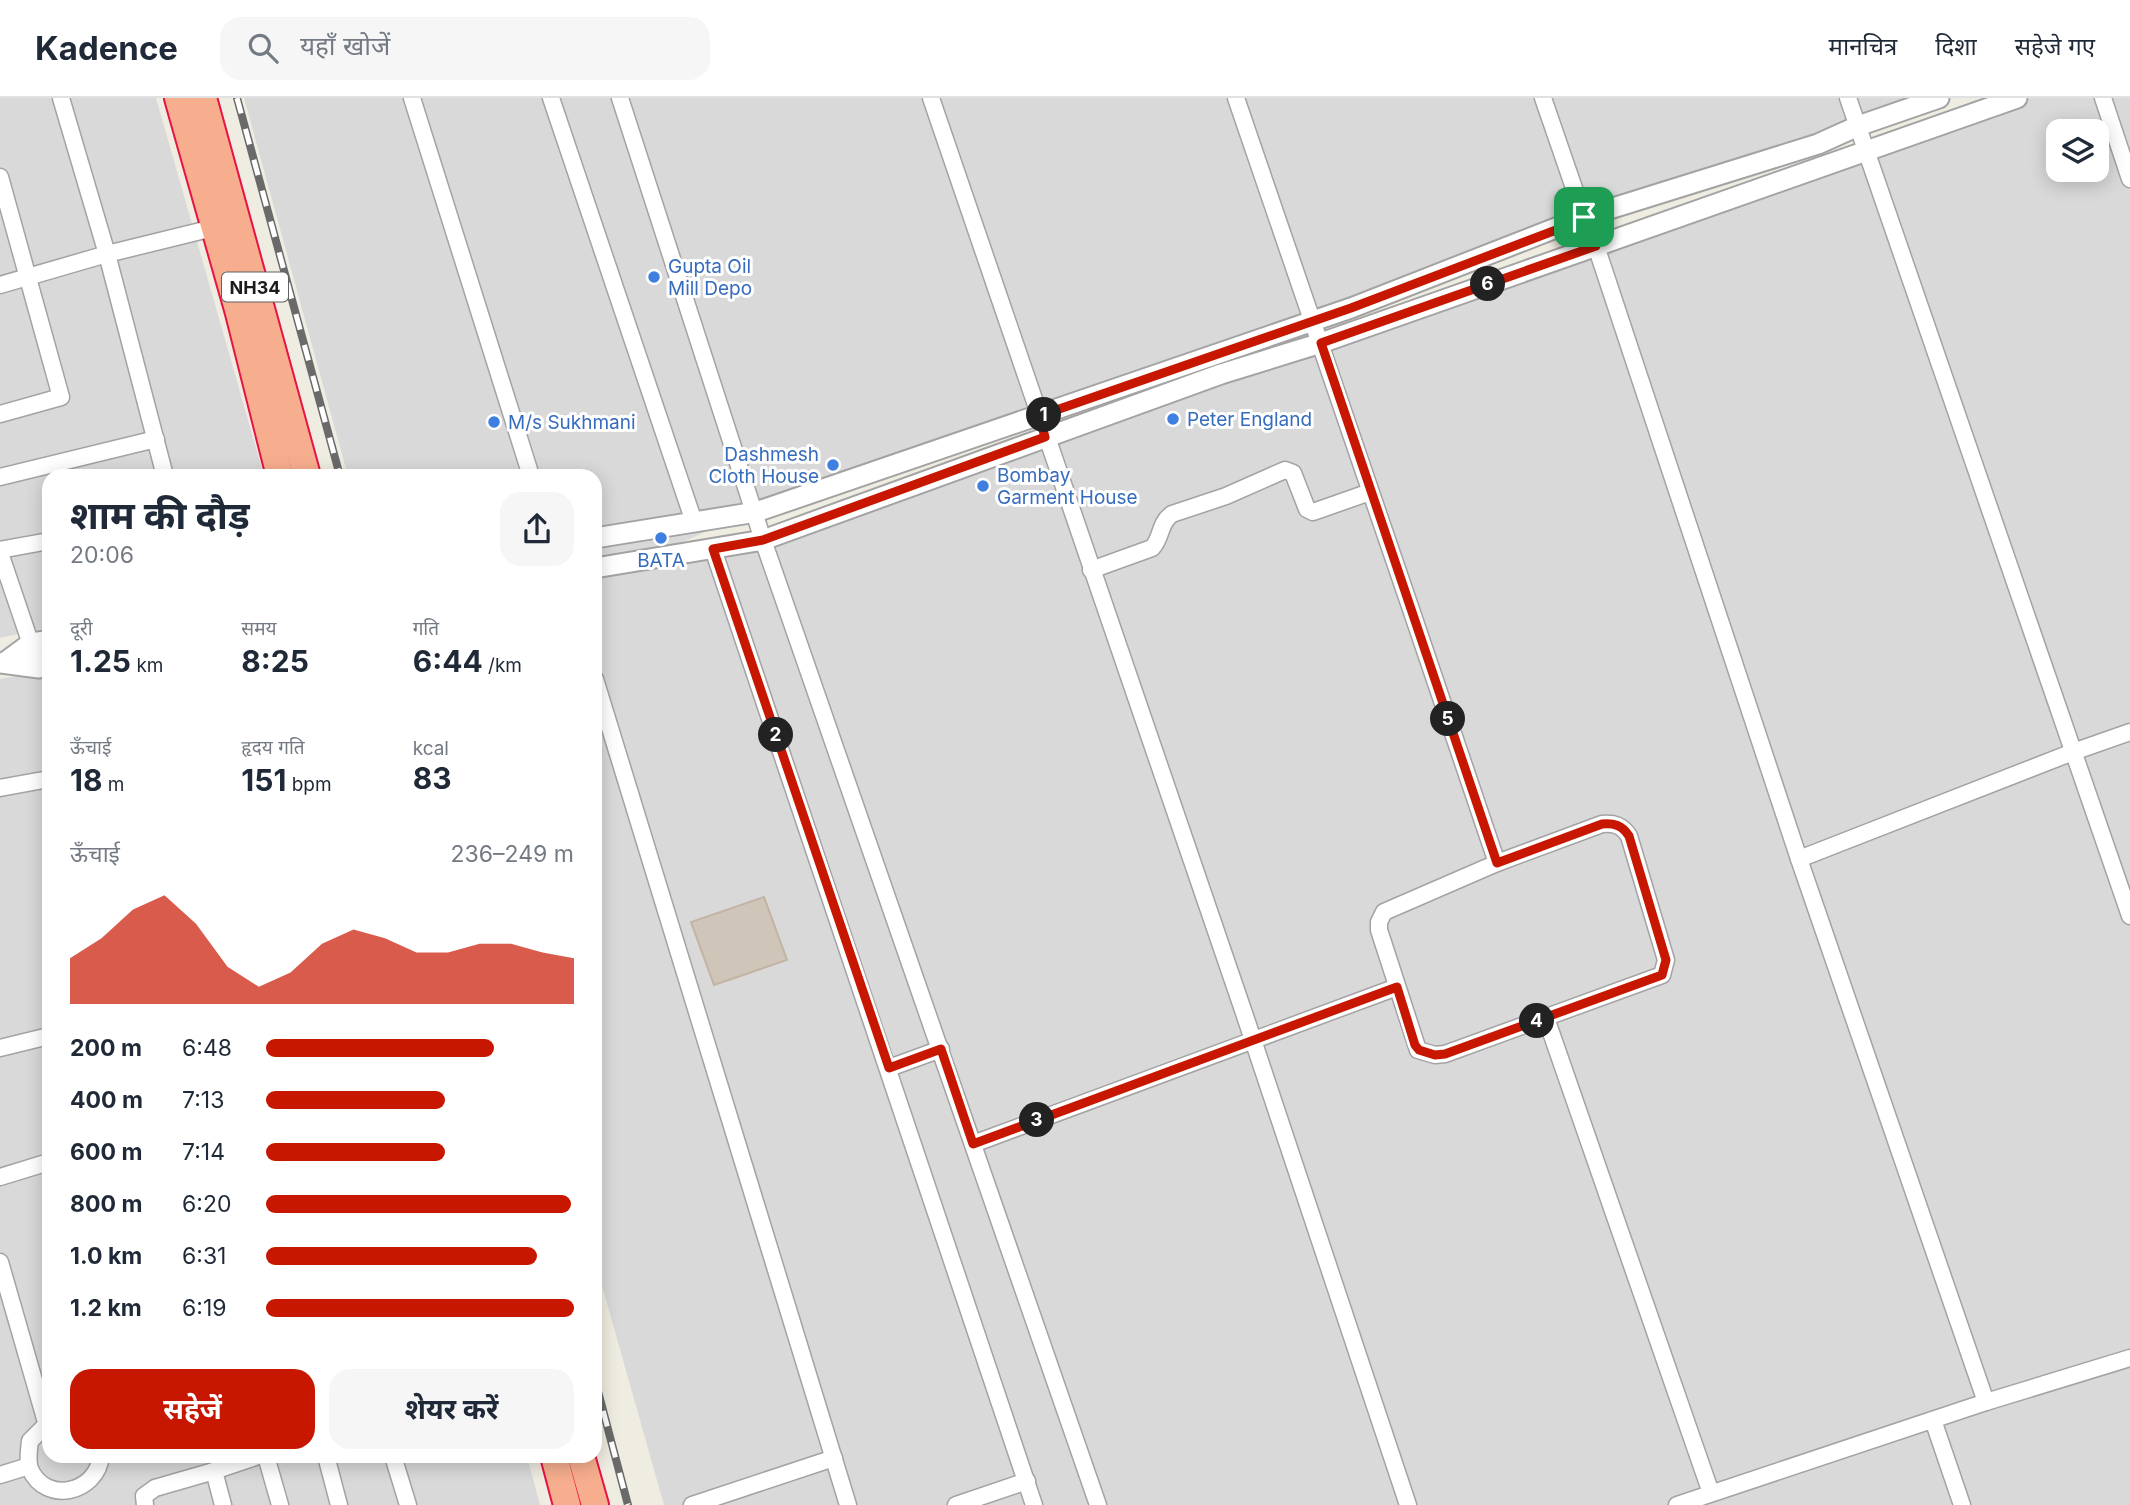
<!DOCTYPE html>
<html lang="hi">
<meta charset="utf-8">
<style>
:root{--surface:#fff;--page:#f6f6f7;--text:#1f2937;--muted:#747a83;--line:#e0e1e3;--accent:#c81700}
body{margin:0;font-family:Inter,"Noto Sans Devanagari",sans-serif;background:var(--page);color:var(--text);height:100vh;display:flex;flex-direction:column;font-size:26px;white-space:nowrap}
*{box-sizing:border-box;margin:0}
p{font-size:23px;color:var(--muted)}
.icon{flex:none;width:38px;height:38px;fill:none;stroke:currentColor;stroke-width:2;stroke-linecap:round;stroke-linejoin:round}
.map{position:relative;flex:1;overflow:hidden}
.panel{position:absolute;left:42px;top:371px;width:560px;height:994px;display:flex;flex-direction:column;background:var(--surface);border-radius:21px;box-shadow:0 4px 18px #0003}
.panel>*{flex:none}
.buttons{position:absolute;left:2046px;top:21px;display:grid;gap:14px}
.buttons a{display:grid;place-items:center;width:63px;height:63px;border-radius:14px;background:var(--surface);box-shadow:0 4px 18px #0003;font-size:35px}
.pin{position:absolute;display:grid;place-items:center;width:60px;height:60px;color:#fff;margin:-30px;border-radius:14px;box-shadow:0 4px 10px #0006}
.km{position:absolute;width:35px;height:35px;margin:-18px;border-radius:50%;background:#222;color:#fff;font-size:19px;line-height:35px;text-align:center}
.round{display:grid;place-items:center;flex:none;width:74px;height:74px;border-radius:21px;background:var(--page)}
.headline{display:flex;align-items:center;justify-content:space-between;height:119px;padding:0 28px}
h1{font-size:38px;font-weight:700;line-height:52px}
.figures{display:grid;grid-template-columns:repeat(3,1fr);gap:10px;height:119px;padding:7px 28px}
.figures div{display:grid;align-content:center}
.figures b{font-size:30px;font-weight:700}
.figures small{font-size:19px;font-weight:400}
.figures p{font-size:19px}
.chart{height:196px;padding:14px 28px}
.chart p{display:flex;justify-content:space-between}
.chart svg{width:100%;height:126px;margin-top:7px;fill:var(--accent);opacity:.7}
.action{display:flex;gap:14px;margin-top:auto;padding:14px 28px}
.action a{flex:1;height:80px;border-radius:21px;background:var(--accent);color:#fff;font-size:28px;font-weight:700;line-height:80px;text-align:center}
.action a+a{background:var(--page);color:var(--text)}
ul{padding:0 28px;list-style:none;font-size:23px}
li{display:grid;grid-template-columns:112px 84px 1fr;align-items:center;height:52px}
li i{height:18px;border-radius:9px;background:var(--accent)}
header{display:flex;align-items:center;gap:42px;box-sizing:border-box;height:98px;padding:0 35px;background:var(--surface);border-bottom:2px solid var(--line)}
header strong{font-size:33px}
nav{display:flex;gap:38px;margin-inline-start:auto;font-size:24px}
.search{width:490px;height:63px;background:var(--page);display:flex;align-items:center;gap:18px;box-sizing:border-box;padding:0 24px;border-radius:21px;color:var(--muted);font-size:26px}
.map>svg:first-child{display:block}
.residential{fill:#dad9d9;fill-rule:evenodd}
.building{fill:#cfc5b9;stroke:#c2b3a2;stroke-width:2}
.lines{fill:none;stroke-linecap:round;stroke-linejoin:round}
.minor-casing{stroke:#a3a3a3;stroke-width:19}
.tertiary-casing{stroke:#a3a3a3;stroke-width:23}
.trunk-casing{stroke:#e81243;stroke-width:30}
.minor{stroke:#fff;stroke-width:16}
.tertiary{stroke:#fff;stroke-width:19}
.trunk{stroke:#f7ae8e;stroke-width:26}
.rail-casing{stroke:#6a6a6a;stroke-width:8}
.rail{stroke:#fff;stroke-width:5;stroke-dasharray:16;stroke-linecap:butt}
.route-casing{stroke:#fff;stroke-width:14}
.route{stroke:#c81700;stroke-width:9}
.shop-dot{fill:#3f7fe0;stroke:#fff;stroke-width:2.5}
.labels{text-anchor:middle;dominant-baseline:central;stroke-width:6;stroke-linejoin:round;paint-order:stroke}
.shield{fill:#fff;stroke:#606060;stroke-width:2}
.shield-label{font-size:18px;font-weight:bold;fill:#1c1c1c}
.shop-label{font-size:19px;fill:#366cbe;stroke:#fff;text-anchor:start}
</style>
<header>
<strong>Kadence</strong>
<div class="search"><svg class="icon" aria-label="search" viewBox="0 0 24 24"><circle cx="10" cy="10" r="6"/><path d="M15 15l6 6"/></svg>यहाँ खोजें</div>
<nav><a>मानचित्र</a><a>दिशा</a><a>सहेजे गए</a></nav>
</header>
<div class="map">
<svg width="2130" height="1407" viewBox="0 0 2130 1407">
<rect width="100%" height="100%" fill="#efece1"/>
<g class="residential">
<path d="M0 0H156L264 378H49V529L0 540Z"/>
<path d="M244 0H1951L1426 188 784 399 678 446 595 459V378H348Z"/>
<path d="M2031 0H2130V1407H664L595 1163V477L747 451ZM2058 33H2096V72H2058Z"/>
<path d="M49 572V1358H527L540 1407H0V581Z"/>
</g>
<path class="building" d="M764 799 787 862 714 887 691 824Z"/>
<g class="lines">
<g class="minor-casing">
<g id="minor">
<path d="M61 0 107 156 165 378"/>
<path d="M412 0 531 378"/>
<path d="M551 0 694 424"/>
<path d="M620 0 763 442 1098 1407"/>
<path d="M931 0 1244 915 1408 1407"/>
<path d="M1236 0C1325 254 1410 510 1497 765"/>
<path d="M1543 0 1584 119 1596 148 1799 761 1986 1304"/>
<path d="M1848 0 2130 818"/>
<path d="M2103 0 2130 81"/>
<path d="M0 79 61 299 0 316"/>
<path d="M0 187 107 156 221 128"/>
<path d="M0 379 156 341"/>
<path d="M713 451 1034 1407"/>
<path d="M0 452 49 443"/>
<path d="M0 455 39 570"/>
<path d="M1091 472 1152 450C1162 440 1159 425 1172 416L1226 398 1285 372 1293 375 1307 411 1313 414 1370 394"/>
<path d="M595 581 848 1407"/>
<path d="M0 690 49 681"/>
<path d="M1602 726C1614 725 1622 727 1629 738L1666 862 1662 877 1445 956 1435 957 1418 952 1379 832V824L1384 814 1497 765Z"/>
<path d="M1799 761 2073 654 2130 634"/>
<path d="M1546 920 1711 1395"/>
<path d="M0 950 49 938"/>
<path d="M889 970 941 951"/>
<path d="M973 1046 1397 889"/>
<path d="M0 1079 49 1064"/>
<path d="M0 1164 46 1324"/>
<path d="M1933 1322 1962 1407"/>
<path d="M49 1324 30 1343C29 1352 27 1363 30 1371 46 1407 97 1395 101 1358"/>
<path d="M266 1358 280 1407"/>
<path d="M326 1358 339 1407"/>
<path d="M393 1358 408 1407"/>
<path d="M214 1373 223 1407"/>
<path d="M0 1377 29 1368"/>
<path d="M145 1407 144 1398 155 1390 214 1373 258 1358"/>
<path d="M692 1407 834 1360"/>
<path d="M956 1407 1027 1383"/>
<path d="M1677 1407 1986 1304 2130 1260"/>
</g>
</g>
<g class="tertiary-casing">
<g id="tertiary">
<path d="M595 440 756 414 1351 210 1584 119 1818 46 1858 28 1939 0"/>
<path d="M595 470 763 442 1221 276 1321 245 2017 0"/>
<path d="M5 564 31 545 49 542"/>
<path d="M0 565 39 570 49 568"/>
</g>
</g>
<g class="trunk-casing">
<g id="trunk">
<path d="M178 0 239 215 280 378"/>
<path d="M203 0 307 378"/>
<path d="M554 1358 567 1407"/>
<path d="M581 1358 595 1407"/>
</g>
</g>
<use href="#minor" class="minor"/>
<use href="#tertiary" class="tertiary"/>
<use href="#trunk" class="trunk"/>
<g class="rail-casing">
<g id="rail">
<path d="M237 0 340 378"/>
<path d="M595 1282 628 1407"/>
</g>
</g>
<use href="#rail" class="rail"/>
</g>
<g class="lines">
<g class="route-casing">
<path id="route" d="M1584 119 1596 148 1321 245 1497 765 1602 726C1614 725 1622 727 1629 738L1666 862 1662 877 1445 956 1435 957 1419 952 1415 947 1397 889 973 1046 941 951 889 970 713 451 763 442 1045 339 1039 318 1351 210 1556 132Z"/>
</g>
<use href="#route" class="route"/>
</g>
<g class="shop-dot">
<circle cx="654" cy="179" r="7"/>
<circle cx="1173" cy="321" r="7"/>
<circle cx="494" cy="324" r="7"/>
<circle cx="833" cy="367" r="7"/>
<circle cx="983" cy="388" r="7"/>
<circle cx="661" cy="440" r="7"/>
</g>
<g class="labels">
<rect class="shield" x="222" y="174.5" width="66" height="29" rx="5"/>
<g class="shield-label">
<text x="255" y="189">NH34</text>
</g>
<g class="shop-label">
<text x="668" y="168">Gupta Oil<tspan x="668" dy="22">Mill Depo</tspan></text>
<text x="1187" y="321">Peter England</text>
<text x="508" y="324">M/s Sukhmani</text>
<text x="819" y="356" text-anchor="end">Dashmesh<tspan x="819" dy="22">Cloth House</tspan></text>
<text x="997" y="377">Bombay<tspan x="997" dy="22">Garment House</tspan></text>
<text x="661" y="462" text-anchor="middle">BATA</text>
</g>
</g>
</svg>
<div class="buttons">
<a><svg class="icon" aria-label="layers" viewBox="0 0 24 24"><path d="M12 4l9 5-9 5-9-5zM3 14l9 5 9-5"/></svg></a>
</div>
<div class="pin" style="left:1584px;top:119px;background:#1e9e55"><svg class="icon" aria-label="arrive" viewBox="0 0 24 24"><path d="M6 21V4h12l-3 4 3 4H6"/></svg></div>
<b class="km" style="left:1044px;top:317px">1</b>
<b class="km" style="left:776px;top:637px">2</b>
<b class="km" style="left:1037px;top:1022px">3</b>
<b class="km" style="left:1537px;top:923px">4</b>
<b class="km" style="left:1448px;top:621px">5</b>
<b class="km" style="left:1488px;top:186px">6</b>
<section class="panel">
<div class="headline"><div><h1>शाम की दौड़</h1><p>20:06</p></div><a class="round"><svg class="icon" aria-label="share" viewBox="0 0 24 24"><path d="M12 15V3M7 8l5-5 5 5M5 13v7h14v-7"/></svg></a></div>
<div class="figures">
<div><p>दूरी</p><b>1.25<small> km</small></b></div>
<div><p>समय</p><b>8:25</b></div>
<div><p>गति</p><b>6:44<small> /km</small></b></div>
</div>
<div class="figures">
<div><p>ऊँचाई</p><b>18<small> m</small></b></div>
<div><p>हृदय गति</p><b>151<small> bpm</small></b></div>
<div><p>kcal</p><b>83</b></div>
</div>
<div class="chart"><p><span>ऊँचाई</span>236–249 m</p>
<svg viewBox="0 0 160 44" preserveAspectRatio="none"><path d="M0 44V28L10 21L20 11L30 6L40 16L50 31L60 38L70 33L80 23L90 18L100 21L110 26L120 26L130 23L140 23L150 26L160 28V44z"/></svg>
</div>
<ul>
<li><b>200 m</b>6:48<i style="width:74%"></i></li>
<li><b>400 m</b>7:13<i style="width:58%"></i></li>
<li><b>600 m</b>7:14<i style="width:58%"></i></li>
<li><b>800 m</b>6:20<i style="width:99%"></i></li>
<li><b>1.0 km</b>6:31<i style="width:88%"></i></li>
<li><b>1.2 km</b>6:19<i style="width:100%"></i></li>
</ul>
<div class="action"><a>सहेजें</a><a>शेयर करें</a></div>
</section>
</div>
